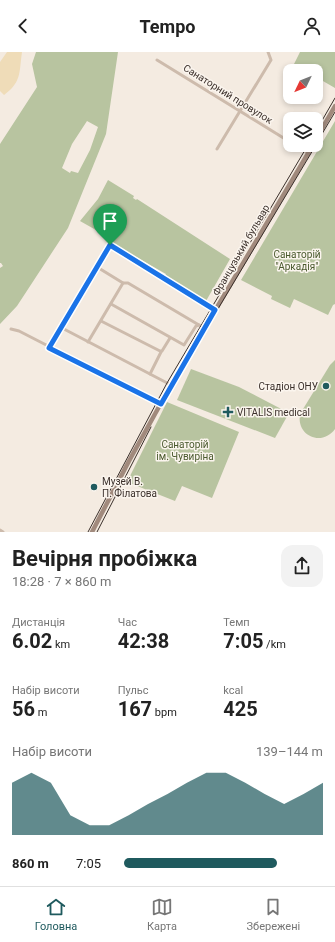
<!DOCTYPE html>
<html lang="uk">
<meta charset="utf-8">
<style>
:root{--surface:#fff;--page:#f2f2f2;--text:#222;--muted:#767676;--line:#e0e0e0;--accent:#1f5a5e}
body{margin:0;font-family:Roboto,sans-serif;background:var(--page);color:var(--text);height:100vh;display:flex;flex-direction:column;font-size:15px;white-space:nowrap}
*{box-sizing:border-box;margin:0}
p{font-size:13px;color:var(--muted)}
.icon{flex:none;width:22px;height:22px;fill:none;stroke:currentColor;stroke-width:2;stroke-linecap:round;stroke-linejoin:round}
.map{position:relative;height:480px;overflow:hidden}
.details{display:flex;flex-direction:column;background:var(--surface);flex:1}
.details>*{flex:none}
.needle{width:26px;rotate:227deg}
.tools{position:absolute;left:283px;top:12px;display:grid;gap:8px}
.tools a{display:grid;place-items:center;width:40px;height:40px;border-radius:8px;background:var(--surface);box-shadow:0 2px 6px #0003;font-size:20px}
.pin{position:absolute;display:grid;place-items:center;width:34px;height:34px;color:#fff;margin:-41px -17px;border-radius:50% 50% 50% 0;rotate:-45deg;box-shadow:0 0 4px #0007}
.pin .icon{rotate:45deg}
.round{display:grid;place-items:center;flex:none;width:42px;height:42px;border-radius:12px;background:var(--page)}
.summary{display:flex;align-items:center;justify-content:space-between;height:68px;padding:0 12px}
h1{font-size:22px;font-weight:700;line-height:30px}
.figures{display:grid;grid-template-columns:repeat(3,1fr);gap:6px;height:68px;padding:4px 12px}
.figures div{display:grid;align-content:center}
.figures b{font-size:20px;font-weight:700}
.figures small{font-size:11px;font-weight:400}
.figures p{font-size:11px}
.chart{height:112px;padding:8px 12px}
.chart p{display:flex;justify-content:space-between}
.chart svg{width:100%;height:72px;margin-top:4px;fill:var(--accent);opacity:.7}
ul{padding:0 12px;list-style:none;font-size:13px}
li{display:grid;grid-template-columns:64px 48px 1fr;align-items:center;height:30px}
li i{height:10px;border-radius:5px;background:var(--accent)}
header{display:flex;justify-content:space-between;align-items:center;height:52px;padding:0 12px;background:var(--surface);font-size:18px;font-weight:700}
.dock{display:flex;justify-content:space-around;align-items:center;height:56px;border-top:1px solid var(--line);background:var(--surface);font-size:11px;color:var(--muted)}
.dock a{display:grid;justify-items:center;gap:2px}
.dock .selected{color:var(--accent)}
.map>svg:first-child{display:block}
.green{fill:#b8c4a0;fill-rule:evenodd}
.sand{fill:#efdcb8}
.lines{fill:none;stroke-linecap:round;stroke-linejoin:round}
.street{stroke:#cdbbac;stroke-width:3}
.secondary{stroke:#a18a7d;stroke-width:4.5}
.tram{stroke:#3b302b;stroke-width:1}
.route-casing{stroke:#fff;stroke-width:8}
.route{stroke:#1a73e8;stroke-width:5}
.poi-dot{fill:#1f5a5e;stroke:#fbf5ee;stroke-width:1.5}
.labels{text-anchor:middle;dominant-baseline:central;stroke-width:3;stroke-linejoin:round;paint-order:stroke}
.street-label{font-size:10px;fill:#3b302b;stroke:#fbf5ee}
.park-label{font-size:10px;fill:#4a5a2e;stroke:#fbf5ee}
.poi-label{font-size:10px;fill:#3b302b;stroke:#fbf5ee;text-anchor:start}
</style>
<header><svg class="icon" aria-label="back" viewBox="0 0 24 24"><path d="M15 5l-7 7 7 7"/></svg>Tempo<svg class="icon" aria-label="person" viewBox="0 0 24 24"><circle cx="12" cy="8" r="4"/><path d="M4 21q1-7 8-7t8 7"/></svg></header>
<div class="map">
<svg width="335" height="480" viewBox="0 0 335 480">
<rect width="100%" height="100%" fill="#f4ebe1"/>
<g class="green">
<path d="M36 0H118L106 82 68 176 17 254 0 272V216L3 214 1 211H0V92L37 35 32 12ZM87 69 98 75 90 98 78 121 71 119 70 121 62 116 72 92Z"/>
<path d="M300 0H335V36L316 25V19H306L294 12Z"/>
<path d="M335 69V252L333 253 328 263 294 247 290 256 271 247 272 244 241 228Z"/>
<path d="M108 128 134 144 133 146 136 148 137 147 230 207 206 249 164 225 166 222 108 189 110 186 80 169 98 147Z"/>
<path d="M335 308V377C322 395 296 384 300 362L330 313Z"/>
<path d="M191 317 239 335 289 361 275 386 177 348Z"/>
<path d="M167 350 239 380 212 446 182 434 175 449 127 430Z"/>
</g>
<path class="sand" d="M7 0H22C19 20 22 30 4 43L0 39V10Z"/>
<g class="lines">
<g class="street">
<path d="M157 8 290 90"/>
<path d="M295 93 308 101"/>
<path d="M217 97 271 8 268 0"/>
<path d="M97 215 123 231H128L204 276"/>
<path d="M111 252 184 293 196 274 199 273"/>
<path d="M101 269 160 299H162L170 286"/>
<path d="M62 276 171 333"/>
<path d="M11 277 19 279 161 352"/>
<path d="M88 290 123 231"/>
<path d="M49 296 110 193 215 258"/>
<path d="M150 322 161 300"/>
<path d="M0 478 3 480"/>
</g>
<g class="secondary">
<path d="M316 87 335 54"/>
<path d="M92 480 129 409 171 333 313 93"/>
</g>
<g class="tram">
<path d="M316 79 335 46"/>
<path d="M316 92 335 60"/>
<path d="M179 322 316 93"/>
<path d="M88 480 167 331 308 93"/>
<path d="M97 480 151 375"/>
</g>
</g>
<g class="lines">
<g class="route-casing">
<path id="route" d="M110 193 215 258 161 352 49 296Z"/>
</g>
<use href="#route" class="route"/>
</g>
<g class="poi-dot">
<circle cx="326" cy="334" r="4"/>
<path d="M226 354h4v4h4v4h-4v4h-4v-4h-4v-4h4z"/>
<circle cx="94" cy="435" r="4"/>
</g>
<g class="labels">
<g class="street-label">
<text transform="translate(228 42) rotate(32)">Санаторний провулок</text>
<text transform="translate(241 198) rotate(-60)">Французький бульвар</text>
</g>
<g class="park-label">
<text x="297" y="202">Санаторій<tspan x="297" dy="12">"Аркадія"</tspan></text>
<text x="185" y="392">Санаторій<tspan x="185" dy="12">ім. Чувиріна</tspan></text>
</g>
<g class="poi-label">
<text x="318" y="334" text-anchor="end">Стадіон ОНУ</text>
<text x="237" y="360">VITALIS medical</text>
<text x="102" y="429">Музей В.<tspan x="102" dy="12">П. Філатова</tspan></text>
</g>
</g>
</svg>
<div class="tools">
<a><svg class="needle" viewBox="-14 -14 28 28"><path d="M0-13l5 13h-10z" fill="#e53935"/><path d="M0 13l5-13h-10z" fill="#767676"/></svg></a>
<a><svg class="icon" aria-label="layers" viewBox="0 0 24 24"><path d="M12 4l9 5-9 5-9-5zM3 14l9 5 9-5"/></svg></a>
</div>
<div class="pin" style="left:110px;top:193px;background:#1e9e55"><svg class="icon" aria-label="arrive" viewBox="0 0 24 24"><path d="M6 21V4h12l-3 4 3 4H6"/></svg></div>
</div>
<section class="details">
<div class="summary"><div><h1>Вечірня пробіжка</h1><p>18:28 · 7 × 860 m</p></div><a class="round"><svg class="icon" aria-label="share" viewBox="0 0 24 24"><path d="M12 15V3M7 8l5-5 5 5M5 13v7h14v-7"/></svg></a></div>
<div class="figures">
<div><p>Дистанція</p><b>6.02<small> km</small></b></div>
<div><p>Час</p><b>42:38</b></div>
<div><p>Темп</p><b>7:05<small> /km</small></b></div>
</div>
<div class="figures">
<div><p>Набір висоти</p><b>56<small> m</small></b></div>
<div><p>Пульс</p><b>167<small> bpm</small></b></div>
<div><p>kcal</p><b>425</b></div>
</div>
<div class="chart"><p><span>Набір висоти</span>139–144 m</p>
<svg viewBox="0 0 160 44" preserveAspectRatio="none"><path d="M0 44V12L10 6L20 12L30 32L40 38L50 38L60 32L70 25L80 19L90 12L100 6L110 6L120 12L130 19L140 25L150 19L160 12V44z"/></svg>
</div>
<ul>
<li><b>860 m</b>7:05<i style="width:77%"></i></li>
</ul>
</section>
<nav class="dock">
<a class="selected"><svg class="icon" aria-label="home" viewBox="0 0 24 24"><path d="M3 11l9-7 9 7M6 9v11h12V9"/></svg>Головна</a>
<a><svg class="icon" aria-label="map" viewBox="0 0 24 24"><path d="M3 6l6-2 6 2 6-2v14l-6 2-6-2-6 2zM9 4v14M15 6v14"/></svg>Карта</a>
<a><svg class="icon" aria-label="saved" viewBox="0 0 24 24"><path d="M7 4h10v16l-5-4-5 4z"/></svg>Збережені</a>
</nav>
